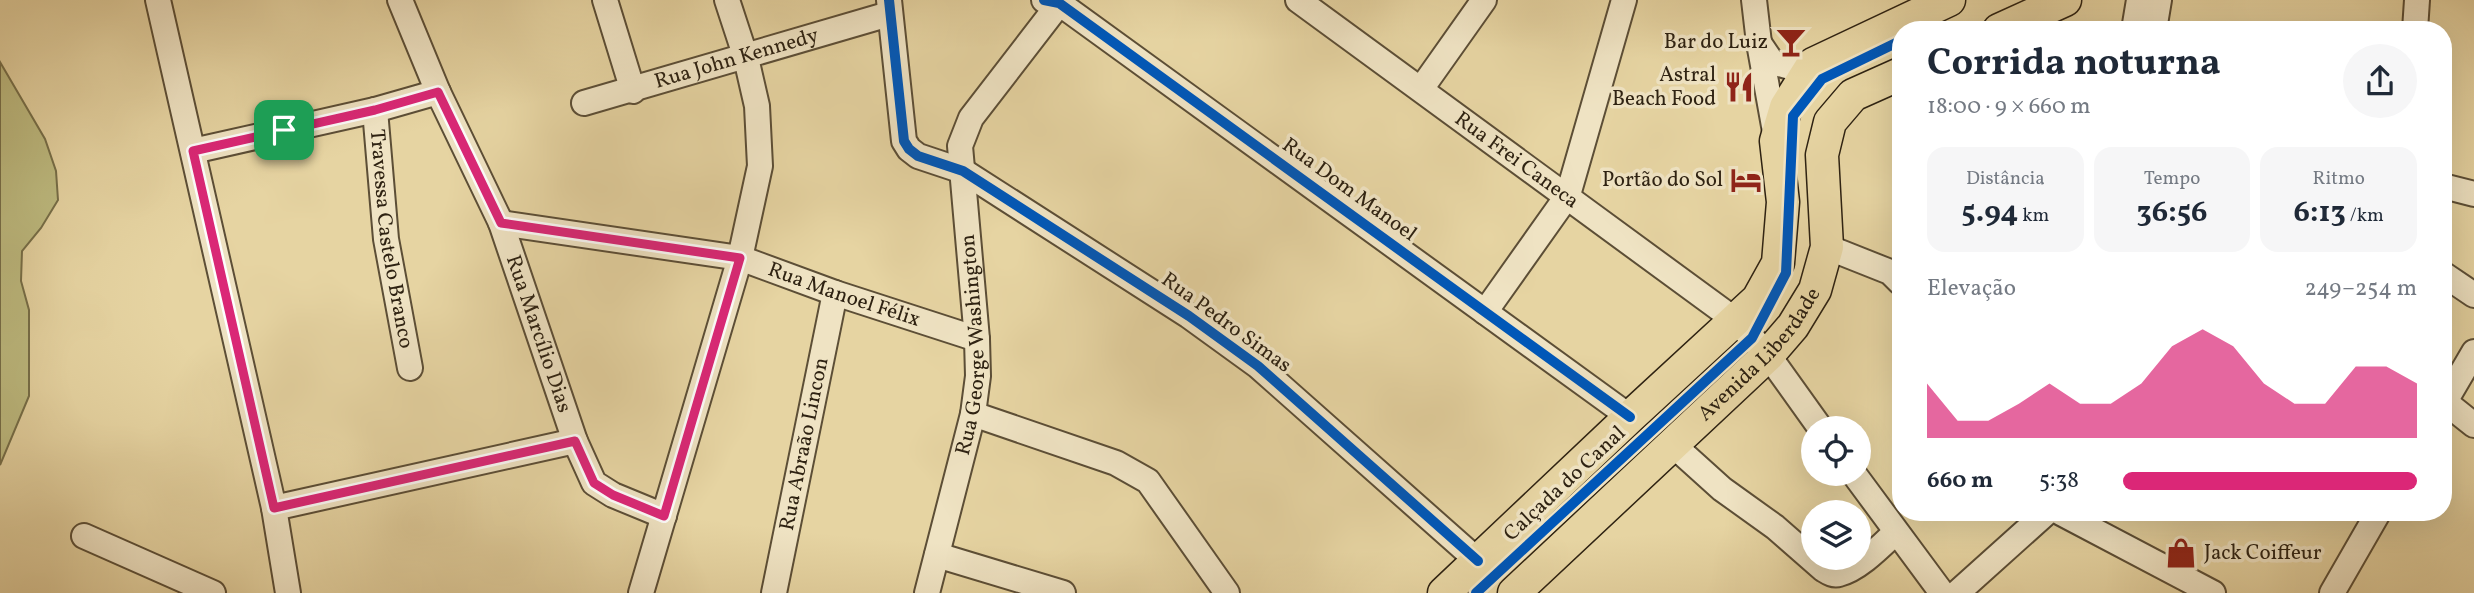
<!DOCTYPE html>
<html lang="pt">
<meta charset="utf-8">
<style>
:root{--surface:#fff;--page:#f6f6f7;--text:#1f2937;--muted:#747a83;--accent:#db2777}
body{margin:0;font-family:Vollkorn,serif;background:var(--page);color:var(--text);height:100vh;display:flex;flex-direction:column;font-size:26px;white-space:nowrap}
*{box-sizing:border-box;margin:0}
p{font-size:23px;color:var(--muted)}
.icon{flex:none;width:38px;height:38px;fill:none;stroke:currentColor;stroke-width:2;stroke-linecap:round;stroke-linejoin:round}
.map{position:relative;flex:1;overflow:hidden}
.panel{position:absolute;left:1892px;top:21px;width:560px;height:500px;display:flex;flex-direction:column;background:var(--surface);border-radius:28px;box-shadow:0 7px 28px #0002}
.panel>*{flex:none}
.fabs{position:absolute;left:1801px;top:416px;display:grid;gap:14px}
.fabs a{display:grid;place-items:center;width:70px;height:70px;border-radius:50%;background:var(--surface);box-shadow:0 7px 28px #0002;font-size:35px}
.pin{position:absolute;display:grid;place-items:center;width:60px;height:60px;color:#fff;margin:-30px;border-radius:14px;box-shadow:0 4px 10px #0006}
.round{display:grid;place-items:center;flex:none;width:74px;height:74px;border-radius:37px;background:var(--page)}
.headline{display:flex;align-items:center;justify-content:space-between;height:119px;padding:0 35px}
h1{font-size:38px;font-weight:700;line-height:52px}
.stats{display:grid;grid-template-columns:repeat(3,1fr);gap:10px;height:119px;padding:7px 35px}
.stats div{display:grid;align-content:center;border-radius:18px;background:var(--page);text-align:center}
.stats b{font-size:30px;font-weight:700}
.stats small{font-size:19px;font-weight:400}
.stats p{font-size:19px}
.chart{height:196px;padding:14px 35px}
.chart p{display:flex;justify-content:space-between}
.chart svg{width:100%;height:126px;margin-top:7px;fill:var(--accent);opacity:.7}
ul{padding:0 35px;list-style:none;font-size:23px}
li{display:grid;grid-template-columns:112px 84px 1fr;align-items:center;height:52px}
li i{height:18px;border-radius:9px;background:var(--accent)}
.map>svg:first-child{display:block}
.green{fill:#bdba7f;stroke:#766e48;stroke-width:2}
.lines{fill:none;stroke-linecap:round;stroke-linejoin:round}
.minor-casing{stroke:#5c4e36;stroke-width:28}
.major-casing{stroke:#2e2212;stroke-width:35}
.minor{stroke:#efe3c3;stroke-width:24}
.major{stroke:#e6d4a2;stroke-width:32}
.cycleway-casing{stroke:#efe3c3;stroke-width:15}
.cycleway{stroke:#0057b8;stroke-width:10}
.route-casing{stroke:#fff;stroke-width:14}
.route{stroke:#db2777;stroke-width:9}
.labels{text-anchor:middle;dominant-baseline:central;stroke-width:7;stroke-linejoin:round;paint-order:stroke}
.poi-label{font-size:21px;fill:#2e2212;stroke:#efe3c3;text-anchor:end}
.street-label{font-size:21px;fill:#2e2212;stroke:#efe3c3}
</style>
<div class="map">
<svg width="2474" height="593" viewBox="0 0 2474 593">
<rect width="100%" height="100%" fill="#e6d4a2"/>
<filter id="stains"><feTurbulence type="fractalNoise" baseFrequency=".00286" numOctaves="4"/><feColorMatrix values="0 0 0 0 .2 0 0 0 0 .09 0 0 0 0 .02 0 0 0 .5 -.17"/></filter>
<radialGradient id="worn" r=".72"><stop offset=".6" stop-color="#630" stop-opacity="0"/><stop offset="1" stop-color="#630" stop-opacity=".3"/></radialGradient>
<path class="green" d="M0 62 45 139 56 171 58 200 41 228 22 251 21 281 29 310V396L0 465Z"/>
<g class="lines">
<g class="minor-casing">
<g id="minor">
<path d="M158 0 274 508 288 593"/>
<path id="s1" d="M400 0 438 92 501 223 575 441 594 483 613 495 664 516"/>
<path d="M605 0 633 91"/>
<path d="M889 0 904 141 909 149 918 156 963 171 1189 316 1258 366 1478 561"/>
<path d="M1044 0 1059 3 1630 417"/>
<path id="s2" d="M1298 0 1735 320 1768 355 1821 429"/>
<path d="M1754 0 1759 43 1776 137"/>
<path d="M2134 30 2139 0"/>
<path d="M2154 30 2159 0"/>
<path d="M2415 30 2417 0"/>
<path d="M1759 43 1772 62 1790 67 1813 64"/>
<path d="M1421 89 1484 0"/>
<path id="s3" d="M584 103 889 14"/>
<path id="s4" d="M375 110 386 239 410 368"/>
<path d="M193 151 375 110 438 92"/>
<path d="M2443 186 2474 194"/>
<path id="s5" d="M501 223 740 258 835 293 977 339"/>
<path d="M1827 247 1890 272 1900 282"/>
<path d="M2443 274 2474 295"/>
<path d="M1485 312 1568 195 1624 0"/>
<path d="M2445 402 2474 425"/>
<path d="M2443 405 2474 352"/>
<path d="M973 414 1116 463 1148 481 1227 593"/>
<path d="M1671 443 1722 489 1775 527 1823 569C1828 572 1833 576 1839 574 1859 569 1881 546 1896 532"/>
<path d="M1854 474 1942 593"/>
<path d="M274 508 575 441"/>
<path d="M2061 513 2213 593"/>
<path d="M84 536 213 593"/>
<path d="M937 555 1063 593"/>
<path d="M641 593 740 258 760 166 757 106 746 58 727 0"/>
<path id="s6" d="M774 593 835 293"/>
<path id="s7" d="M927 593 973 414 978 376 977 339 960 146 971 118 1062 0"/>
<path d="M1957 593 2046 513"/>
<path d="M2332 593 2378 513"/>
</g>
</g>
<g class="major-casing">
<g id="major">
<path d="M1999 30 2065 0"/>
<path d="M1444 593 1630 417 1758 299 1778 263 1783 202 1776 141 1786 107 1813 64 1949 0"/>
<path id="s8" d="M1514 593 1768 355 1793 326 1815 290 1827 247 1822 155 1830 122 1853 95 1900 74"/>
</g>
</g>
<use href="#minor" class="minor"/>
<use href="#major" class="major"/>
<g class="cycleway-casing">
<g id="cycleway">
<path d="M889 0 904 141 909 149 918 156 963 171 1189 316 1258 366 1478 561"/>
<path d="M1044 0 1059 3 1630 417"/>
<path d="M1476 593 1752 338 1786 273 1793 116 1822 79 1900 41"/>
</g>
</g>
<use href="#cycleway" class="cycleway"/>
</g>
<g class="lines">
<g class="route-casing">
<path id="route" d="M438 92 501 223 740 258 664 516 613 495 594 483 575 441 274 508 193 151 375 110Z"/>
</g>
<use href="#route" class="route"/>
</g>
<defs>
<g id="bar-bare" transform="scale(2.415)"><path d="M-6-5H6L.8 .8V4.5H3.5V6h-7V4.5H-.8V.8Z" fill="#8f2418" stroke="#efe3c3" stroke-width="2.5" paint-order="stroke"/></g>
<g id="restaurant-bare" transform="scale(2.415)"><path d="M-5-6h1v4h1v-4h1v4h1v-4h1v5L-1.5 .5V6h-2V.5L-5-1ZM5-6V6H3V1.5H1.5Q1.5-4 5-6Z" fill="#8f2418" stroke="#efe3c3" stroke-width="2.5" paint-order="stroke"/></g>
<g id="hotel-bare" transform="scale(2.415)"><path d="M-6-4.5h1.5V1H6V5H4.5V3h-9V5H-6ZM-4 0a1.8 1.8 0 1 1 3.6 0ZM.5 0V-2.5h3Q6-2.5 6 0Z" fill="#8f2418" stroke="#efe3c3" stroke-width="2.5" paint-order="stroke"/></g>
<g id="shop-bare" transform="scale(2.415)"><path d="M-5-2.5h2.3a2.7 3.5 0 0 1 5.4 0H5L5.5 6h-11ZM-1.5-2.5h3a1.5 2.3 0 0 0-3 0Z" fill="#8f2418" stroke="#efe3c3" stroke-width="2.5" paint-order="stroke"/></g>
</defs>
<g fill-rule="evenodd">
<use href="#bar-bare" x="1791" y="42"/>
<use href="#restaurant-bare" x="1739" y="87"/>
<use href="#hotel-bare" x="1746" y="180"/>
<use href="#shop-bare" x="2181" y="553"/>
</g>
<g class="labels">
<g class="poi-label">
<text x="1768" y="42">Bar do Luiz</text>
<text x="1716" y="75">Astral<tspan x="1716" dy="24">Beach Food</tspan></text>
<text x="1723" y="180">Portão do Sol</text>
<text x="2204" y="553" text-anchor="start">Jack Coiffeur</text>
</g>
<g class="street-label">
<text stroke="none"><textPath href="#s3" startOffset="159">Rua John Kennedy</textPath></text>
<text stroke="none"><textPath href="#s2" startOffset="271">Rua Frei Caneca</textPath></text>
<text transform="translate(1349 190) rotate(36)">Rua Dom Manoel</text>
<text stroke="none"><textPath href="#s4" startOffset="130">Travessa Castelo Branco</textPath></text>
<text stroke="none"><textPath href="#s5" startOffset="352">Rua Manoel Félix</textPath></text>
<text transform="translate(1226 323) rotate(36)">Rua Pedro Simas</text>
<text stroke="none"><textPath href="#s1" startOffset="362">Rua Marcílio Dias</textPath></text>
<text stroke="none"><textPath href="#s7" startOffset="254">Rua George Washington</textPath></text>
<text stroke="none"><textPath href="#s8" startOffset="343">Avenida Liberdade</textPath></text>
<text stroke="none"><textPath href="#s6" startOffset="152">Rua Abraão Lincon</textPath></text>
<text transform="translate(1565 484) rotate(-43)">Calçada do Canal</text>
</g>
</g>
<rect width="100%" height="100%" filter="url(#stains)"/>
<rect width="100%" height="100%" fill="url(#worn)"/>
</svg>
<div class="fabs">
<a><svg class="icon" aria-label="locate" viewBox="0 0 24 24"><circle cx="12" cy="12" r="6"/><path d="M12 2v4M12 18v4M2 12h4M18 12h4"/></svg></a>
<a><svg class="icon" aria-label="layers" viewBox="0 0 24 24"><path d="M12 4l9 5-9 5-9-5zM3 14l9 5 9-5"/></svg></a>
</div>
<div class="pin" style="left:284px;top:130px;background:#1e9e55"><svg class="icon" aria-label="arrive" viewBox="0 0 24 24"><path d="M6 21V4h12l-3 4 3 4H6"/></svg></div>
<section class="panel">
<div class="headline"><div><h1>Corrida noturna</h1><p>18:00 · 9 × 660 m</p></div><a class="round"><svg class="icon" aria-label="share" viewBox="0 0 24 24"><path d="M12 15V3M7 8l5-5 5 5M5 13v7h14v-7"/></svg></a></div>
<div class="stats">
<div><p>Distância</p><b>5.94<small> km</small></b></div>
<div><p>Tempo</p><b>36:56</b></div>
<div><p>Ritmo</p><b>6:13<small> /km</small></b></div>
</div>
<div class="chart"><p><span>Elevação</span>249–254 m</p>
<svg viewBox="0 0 160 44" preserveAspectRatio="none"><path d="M0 44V25L10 38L20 38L30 32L40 25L50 32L60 32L70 25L80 12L90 6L100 12L110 25L120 32L130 32L140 19L150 19L160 25V44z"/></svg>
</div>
<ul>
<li><b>660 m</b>5:38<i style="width:100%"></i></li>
</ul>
</section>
</div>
